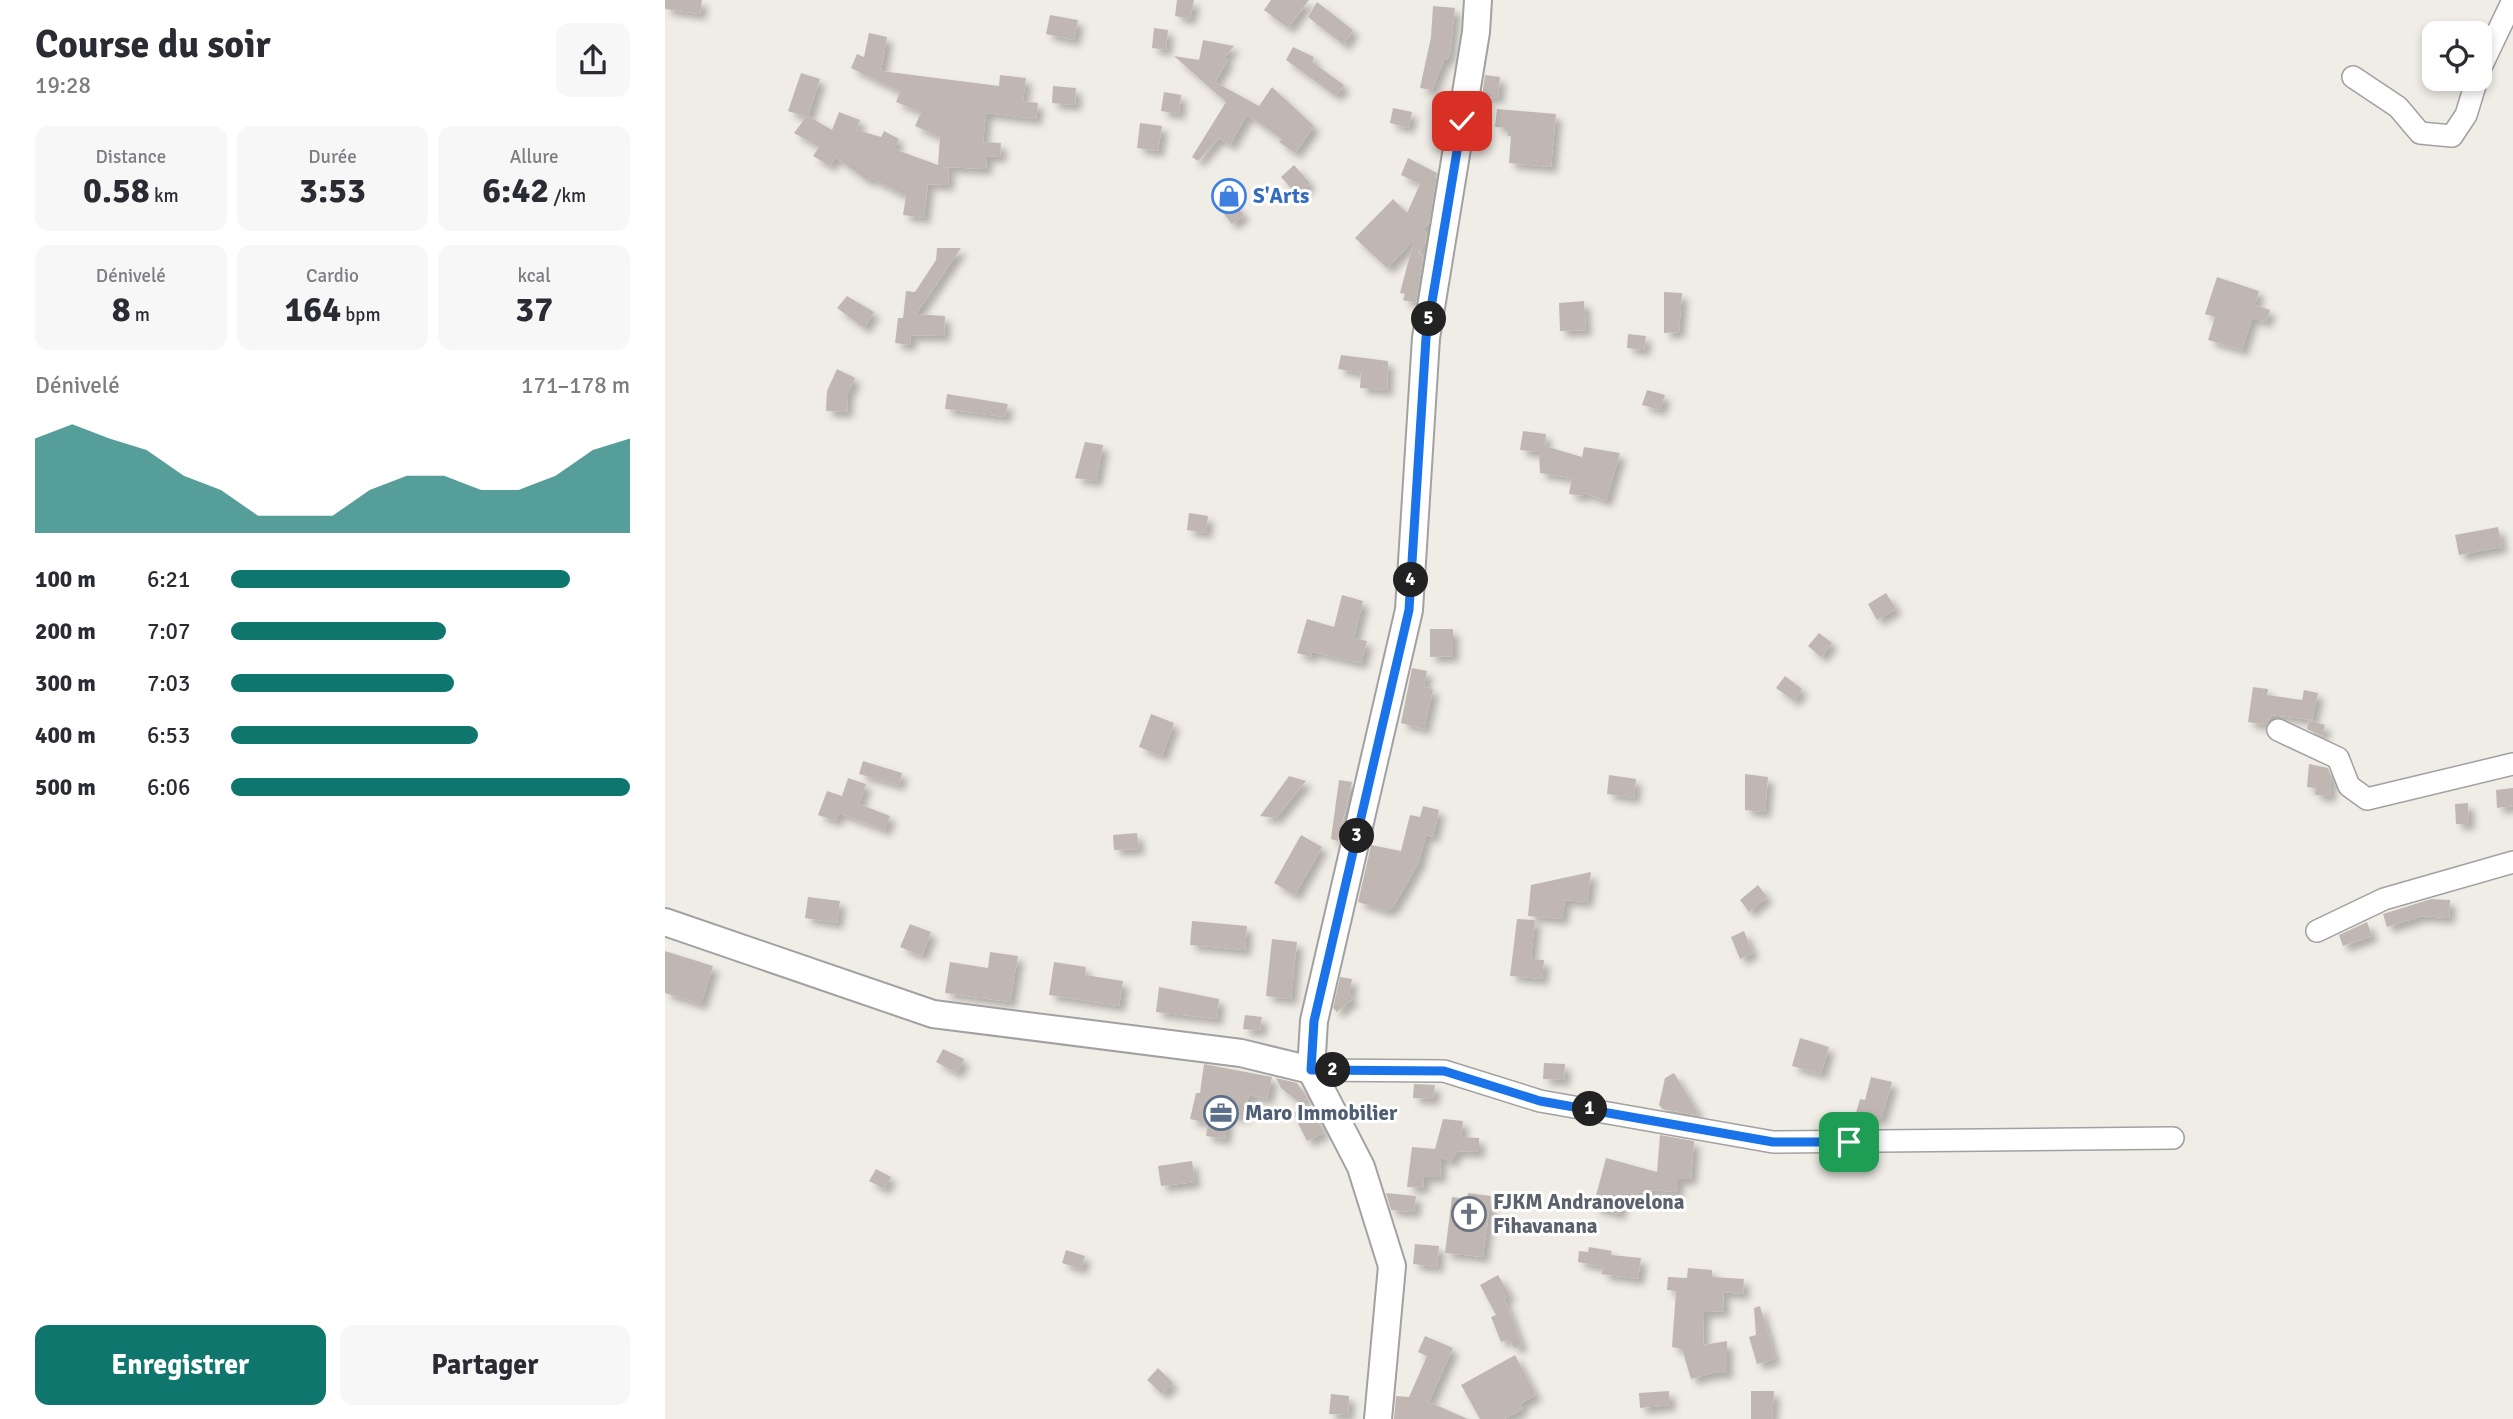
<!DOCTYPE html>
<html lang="fr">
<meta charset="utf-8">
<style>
:root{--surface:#fff;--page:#f7f7f7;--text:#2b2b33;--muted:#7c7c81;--accent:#0f766e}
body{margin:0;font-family:Signika,sans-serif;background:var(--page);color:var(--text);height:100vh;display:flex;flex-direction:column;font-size:26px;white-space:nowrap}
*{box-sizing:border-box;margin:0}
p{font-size:23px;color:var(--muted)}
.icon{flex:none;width:38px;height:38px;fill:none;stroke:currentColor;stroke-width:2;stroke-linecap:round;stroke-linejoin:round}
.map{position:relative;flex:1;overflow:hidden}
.sheet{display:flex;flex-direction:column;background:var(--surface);width:665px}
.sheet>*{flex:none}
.controls{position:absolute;left:1757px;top:21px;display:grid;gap:14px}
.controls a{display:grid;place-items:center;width:70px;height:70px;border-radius:14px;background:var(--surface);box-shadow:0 4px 10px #0003;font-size:35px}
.pin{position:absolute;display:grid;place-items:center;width:60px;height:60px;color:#fff;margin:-30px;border-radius:14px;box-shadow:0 4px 10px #0006}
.km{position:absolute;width:35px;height:35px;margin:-18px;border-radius:50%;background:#222;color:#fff;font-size:19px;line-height:35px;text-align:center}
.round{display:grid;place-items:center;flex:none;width:74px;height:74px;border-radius:14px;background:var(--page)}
.head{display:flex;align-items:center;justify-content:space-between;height:119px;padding:0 35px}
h1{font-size:38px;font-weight:800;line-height:52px}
.figures{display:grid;grid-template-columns:repeat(3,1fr);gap:10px;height:119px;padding:7px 35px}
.figures div{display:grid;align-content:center;border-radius:14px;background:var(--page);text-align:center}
.figures b{font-size:35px;font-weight:800}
.figures small{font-size:19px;font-weight:400}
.figures p{font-size:19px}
.chart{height:196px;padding:14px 35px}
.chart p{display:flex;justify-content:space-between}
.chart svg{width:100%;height:126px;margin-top:7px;fill:var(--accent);opacity:.7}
.action{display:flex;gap:14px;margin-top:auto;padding:14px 35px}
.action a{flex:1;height:80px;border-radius:14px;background:var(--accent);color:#fff;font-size:28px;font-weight:800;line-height:80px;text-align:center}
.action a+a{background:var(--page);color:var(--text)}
ul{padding:0 35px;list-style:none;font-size:23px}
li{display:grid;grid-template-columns:112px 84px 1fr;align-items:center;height:52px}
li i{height:18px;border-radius:9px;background:var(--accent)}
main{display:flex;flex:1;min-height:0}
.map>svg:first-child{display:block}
.building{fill:#c0b7b3;filter:url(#shadow)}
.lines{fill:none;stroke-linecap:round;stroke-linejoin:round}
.minor-casing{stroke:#a1a1a1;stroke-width:24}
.tertiary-casing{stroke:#a1a1a1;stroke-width:30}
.minor{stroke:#fff;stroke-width:21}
.tertiary{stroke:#fff;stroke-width:26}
.route-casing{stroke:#fff;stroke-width:14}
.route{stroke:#1a73e8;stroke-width:9}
.labels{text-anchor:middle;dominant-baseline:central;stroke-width:6;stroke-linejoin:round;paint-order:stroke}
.shop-label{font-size:21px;font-weight:bold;fill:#366cbe;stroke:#fff;text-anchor:start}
.service-label{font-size:21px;font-weight:bold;fill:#4e5e75;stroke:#fff;text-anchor:start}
.worship-label{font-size:21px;font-weight:bold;fill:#5b616d;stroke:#fff;text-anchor:start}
</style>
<main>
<section class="sheet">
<div class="head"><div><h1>Course du soir</h1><p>19:28</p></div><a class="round"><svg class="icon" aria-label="share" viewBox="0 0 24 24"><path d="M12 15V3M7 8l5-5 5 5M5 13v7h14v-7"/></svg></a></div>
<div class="figures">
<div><p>Distance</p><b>0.58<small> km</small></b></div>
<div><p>Durée</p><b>3:53</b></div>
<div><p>Allure</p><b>6:42<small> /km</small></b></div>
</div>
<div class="figures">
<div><p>Dénivelé</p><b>8<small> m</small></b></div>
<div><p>Cardio</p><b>164<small> bpm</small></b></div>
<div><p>kcal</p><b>37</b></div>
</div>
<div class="chart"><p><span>Dénivelé</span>171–178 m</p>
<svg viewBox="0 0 160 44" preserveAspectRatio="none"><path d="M0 44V11L10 6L20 11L30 15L40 24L50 29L60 38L70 38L80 38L90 29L100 24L110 24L120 29L130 29L140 24L150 15L160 11V44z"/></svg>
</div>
<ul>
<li><b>100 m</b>6:21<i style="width:85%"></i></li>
<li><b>200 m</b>7:07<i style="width:54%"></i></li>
<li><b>300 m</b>7:03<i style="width:56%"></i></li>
<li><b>400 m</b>6:53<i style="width:62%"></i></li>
<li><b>500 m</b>6:06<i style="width:100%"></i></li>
</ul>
<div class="action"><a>Enregistrer</a><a>Partager</a></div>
</section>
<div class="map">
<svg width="1848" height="1419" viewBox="0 0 1848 1419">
<defs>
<filter id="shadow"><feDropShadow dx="6" dy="6" stdDeviation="3.5" flood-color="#0004"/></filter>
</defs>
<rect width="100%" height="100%" fill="#f0ece6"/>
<g class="building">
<path d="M0 0H37L35 14 0 9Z"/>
<path d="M512 0H529L525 19 510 16Z"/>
<path d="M606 0H644L623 28 599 10Z"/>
<path d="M652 2 688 30 679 45 643 17Z"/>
<path d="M768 6 790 8 785 53 782 60H779L767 90 755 88 766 37Z"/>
<path d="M385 15 413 20 409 40 381 34Z"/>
<path d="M489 28 503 30 501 50 487 48Z"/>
<path d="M204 33 222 37 216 71 334 86 335 75 361 78 358 101 373 103 371 119 321 113 318 142 336 143 335 157 322 156 321 169 280 167 284 169 283 185 263 184 259 218 238 215 241 196 205 178 203 181 170 157 165 166 148 156 154 147 129 133 141 117 123 111 136 73 155 79 143 116 167 130 174 112 195 120 192 130 216 137 219 131 234 139 229 149 273 165 275 137 250 126 256 112 231 102 235 92 186 68 192 54 199 57Z"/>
<path d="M538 40 569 46 559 58 563 60 550 82 594 106 607 87 649 126 630 153 614 142 617 139 582 115 565 145 554 138 533 161 527 157 561 102 509 56 534 60Z"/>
<path d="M628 47 649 57 647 62 679 85 673 94H668L621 60Z"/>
<path d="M820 75 835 77 833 98 817 96Z"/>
<path d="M388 86 411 88 410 105 387 103Z"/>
<path d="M499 92 516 95 514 114 496 111Z"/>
<path d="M728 108 747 112 743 128 725 123Z"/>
<path d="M832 109 891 114 886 167 844 163 846 136H843V128L830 127Z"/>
<path d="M475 123 497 126 493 151 472 148Z"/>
<path d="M743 158 772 173 764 224 758 230 762 233 760 244 753 253 758 256 751 303 738 300 740 294 735 293 749 240 722 268 690 238 728 199 742 213 755 184 736 175Z"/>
<path d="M629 165 645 183 632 195 616 177Z"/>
<path d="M566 200 579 215 567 224 555 209Z"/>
<path d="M272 248H296L251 314 280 316 279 336 246 335 245 345 230 343 233 318H238L241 291 250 292 271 260Z"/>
<path d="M1552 277 1594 291 1590 305 1605 310 1601 322 1587 318 1577 350 1543 340 1550 317 1540 314Z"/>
<path d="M999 292 1017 293 1014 332 999 333Z"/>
<path d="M182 296 209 312 199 328 172 308Z"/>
<path d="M919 301 921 330 895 331 894 303Z"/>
<path d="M963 334 981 336 979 350 962 348Z"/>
<path d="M676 355 723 361 722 390 695 388 696 373 673 369Z"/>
<path d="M172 369 190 378 183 393 182 412 161 411 162 391Z"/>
<path d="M982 390 1000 395 995 410 977 405Z"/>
<path d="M282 394 343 404 340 417 280 409Z"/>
<path d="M858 431 881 434 880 446 917 457 919 447 955 453 941 501 919 493V496L904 494 907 478 875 473 874 452 855 450Z"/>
<path d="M420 442 438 445 431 481 410 478Z"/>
<path d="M524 513 543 516 541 533 522 530Z"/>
<path d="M1833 527 1837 547 1794 555 1790 535Z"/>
<path d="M1221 593 1231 609 1212 620 1203 604Z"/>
<path d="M677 595 698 601 689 638 702 641 696 663 647 652 646 657 632 653 642 619 669 627Z"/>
<path d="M765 629H788V656L765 657Z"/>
<path d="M1154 633 1167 643 1156 657 1143 646Z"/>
<path d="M747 668 762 671 759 687 768 689 759 729 736 723Z"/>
<path d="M1120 676 1137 689 1129 701 1111 688Z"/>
<path d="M1588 687 1603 689 1602 695 1637 700 1639 690 1653 693 1647 720 1607 715 1601 725 1583 722Z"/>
<path d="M486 714 509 723 497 756 474 747Z"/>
<path d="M1644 720 1660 725 1657 736 1642 729Z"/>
<path d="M198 761 237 773 234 785 194 774Z"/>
<path d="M1644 764 1663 768 1666 777 1665 796 1650 795 1651 788 1642 787Z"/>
<path d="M1080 774 1103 777 1100 812 1080 810Z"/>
<path d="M944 775 971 779 969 798 942 794Z"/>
<path d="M624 776 641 781 611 818 595 816Z"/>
<path d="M183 778 201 784 194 804 225 816 220 830 174 813 171 821 153 815 162 791 177 796Z"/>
<path d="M674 780 687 782 673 841 666 839Z"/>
<path d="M1848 788V806L1832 808 1831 790Z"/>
<path d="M1803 803 1804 824H1791L1790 804Z"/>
<path d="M758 806 774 810 768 837 761 835 754 862 729 906 722 911 693 902 706 845 736 851 745 815 755 817Z"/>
<path d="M472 833 474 849 449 850 448 835Z"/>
<path d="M636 835 657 847 630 895 609 883Z"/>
<path d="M926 872 922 902 900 900 897 919 863 916 866 885Z"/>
<path d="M1093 885 1102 897 1084 912 1075 900Z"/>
<path d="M143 897 175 901 172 923 140 918Z"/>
<path d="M1766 899 1785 900 1784 918 1757 916 1722 927 1718 914Z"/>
<path d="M852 919 870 920 866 959 879 960 877 979 845 976Z"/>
<path d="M527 921 582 926 580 950 525 945Z"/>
<path d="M1702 922 1707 936 1678 946 1674 935Z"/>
<path d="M245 924 266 932 257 956 235 947Z"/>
<path d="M1079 931 1088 953 1075 959 1066 937Z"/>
<path d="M607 939 632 942 626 999 601 996Z"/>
<path d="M0 951 48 966 36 1004 0 993Z"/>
<path d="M325 952 353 956 345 1002 280 993 285 962 323 968Z"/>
<path d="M389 962 421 967 420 975 458 981 454 1006 384 995Z"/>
<path d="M675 977 687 979 684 994 688 999 672 1012 668 1008Z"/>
<path d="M494 987 554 999 552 1019 491 1012Z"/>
<path d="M580 1015 597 1017 595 1031 578 1029Z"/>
<path d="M1135 1038 1164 1047 1156 1074 1127 1066Z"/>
<path d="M278 1049 299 1059 292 1073 271 1062Z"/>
<path d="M879 1063 900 1064 899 1080 878 1079Z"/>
<path d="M539 1064 607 1077 602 1099 584 1095 578 1117 563 1114 560 1139 541 1136 543 1123 525 1119 531 1093H535Z"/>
<path d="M1009 1073 1032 1111 1031 1115 997 1109 994 1105 1000 1078Z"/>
<path d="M1206 1077 1227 1082 1216 1119 1191 1113 1195 1099 1200 1100Z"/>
<path d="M611 1078 632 1083 642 1097 636 1104 616 1088Z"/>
<path d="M749 1084 770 1085 768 1099 748 1098Z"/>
<path d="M645 1105 659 1133 642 1141 628 1113Z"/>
<path d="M778 1119 798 1121 796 1137 814 1138V1152L792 1151 786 1162 776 1157 775 1177H759L758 1188 742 1187 747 1147 770 1149Z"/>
<path d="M995 1135 1029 1141 1026 1179H1013V1192L983 1190 981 1197 960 1193 954 1214 928 1207 941 1158 992 1172Z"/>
<path d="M527 1161 530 1182 496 1186 493 1166Z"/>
<path d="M211 1169 226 1177 219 1189 204 1181Z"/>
<path d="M721 1193 751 1196 749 1212 726 1210Z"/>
<path d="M803 1193 826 1196 818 1257 780 1253 787 1197 802 1199Z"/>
<path d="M750 1244 774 1246 772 1267 748 1264Z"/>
<path d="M924 1247 947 1251 946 1255 976 1258 973 1279 936 1274 940 1267 913 1262 914 1251 923 1252Z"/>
<path d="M401 1250 420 1256 416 1269 397 1263Z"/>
<path d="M1023 1268 1047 1270V1277L1079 1279 1078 1294 1058 1292 1059 1311 1039 1312 1038 1345 1062 1341V1373H1048L1026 1379 1017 1349 1007 1347 1011 1291 1002 1290 1003 1277 1022 1278Z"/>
<path d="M833 1275 845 1295 839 1298 857 1345 849 1348 844 1339 836 1342 826 1317 831 1315 815 1285Z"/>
<path d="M1095 1306 1110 1359 1092 1364 1084 1337 1091 1335 1089 1308Z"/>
<path d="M760 1336 788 1348 764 1402 803 1419H729L731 1396 744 1397 762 1356 753 1352Z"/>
<path d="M850 1355 871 1395 855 1404 858 1409 839 1419H815L796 1385Z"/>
<path d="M493 1368 508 1383 497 1394 482 1380Z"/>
<path d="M1004 1391 1005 1405 975 1408 974 1393Z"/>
<path d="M1086 1391H1109L1107 1419H1086Z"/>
<path d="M666 1394 684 1396 683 1415 664 1414Z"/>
</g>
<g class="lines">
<g class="minor-casing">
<g id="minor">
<path d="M1815 69 1848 0"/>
<path d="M1688 77 1733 107 1755 133 1787 136 1801 115 1812 79"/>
<path d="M1613 730 1673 758 1684 786 1702 799 1848 764"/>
<path d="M1652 931 1719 899 1848 862"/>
<path d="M646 1070 779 1071 875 1101 1108 1142 1508 1138"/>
</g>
</g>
<g class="tertiary-casing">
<g id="tertiary">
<path d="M0 922 268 1014 576 1053 646 1070"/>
<path d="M713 1419 727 1266 696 1167 646 1070 649 1021 744 610 761 338 811 32 813 0"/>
</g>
</g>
<use href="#minor" class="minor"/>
<use href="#tertiary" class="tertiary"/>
</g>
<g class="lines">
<g class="route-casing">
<path id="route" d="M797 121 761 338 744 610 649 1021 646 1070 779 1071 875 1101 1108 1142H1184"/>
</g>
<use href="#route" class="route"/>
</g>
<defs>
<g id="shop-ring" transform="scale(1.75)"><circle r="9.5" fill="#fff" stroke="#3f7fe0" stroke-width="1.5"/><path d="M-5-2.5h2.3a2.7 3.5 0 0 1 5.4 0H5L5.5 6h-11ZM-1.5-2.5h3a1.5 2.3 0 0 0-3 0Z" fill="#3f7fe0"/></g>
<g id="office-ring" transform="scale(1.75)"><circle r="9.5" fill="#fff" stroke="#5c6f8a" stroke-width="1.5"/><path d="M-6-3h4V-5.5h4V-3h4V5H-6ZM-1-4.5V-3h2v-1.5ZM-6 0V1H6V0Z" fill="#5c6f8a"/></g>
<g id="church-ring" transform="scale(1.75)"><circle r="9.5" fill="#fff" stroke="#6b7280" stroke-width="1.5"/><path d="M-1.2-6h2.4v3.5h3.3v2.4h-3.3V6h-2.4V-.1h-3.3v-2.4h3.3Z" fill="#6b7280"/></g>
</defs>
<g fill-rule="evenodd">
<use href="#shop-ring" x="564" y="196"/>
<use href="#office-ring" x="556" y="1113"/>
<use href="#church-ring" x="804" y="1214"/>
</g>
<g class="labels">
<g class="shop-label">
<text x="588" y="196">S'Arts</text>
</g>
<g class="service-label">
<text x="580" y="1113">Maro Immobilier</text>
</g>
<g class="worship-label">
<text x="828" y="1202">FJKM Andranovelona<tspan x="828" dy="24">Fihavanana</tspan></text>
</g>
</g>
</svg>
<div class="controls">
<a><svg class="icon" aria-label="locate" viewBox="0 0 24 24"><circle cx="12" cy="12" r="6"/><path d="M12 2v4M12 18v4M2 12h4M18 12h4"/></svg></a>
</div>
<div class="pin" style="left:1184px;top:1142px;background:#1e9e55"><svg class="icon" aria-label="arrive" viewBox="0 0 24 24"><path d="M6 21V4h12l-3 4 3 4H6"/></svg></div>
<div class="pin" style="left:797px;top:121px;background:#d93025"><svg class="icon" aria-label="check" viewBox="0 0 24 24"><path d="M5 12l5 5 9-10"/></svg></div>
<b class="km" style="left:925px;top:1109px">1</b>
<b class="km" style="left:668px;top:1070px">2</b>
<b class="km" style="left:692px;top:836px">3</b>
<b class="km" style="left:746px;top:580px">4</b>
<b class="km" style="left:764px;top:319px">5</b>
</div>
</main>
